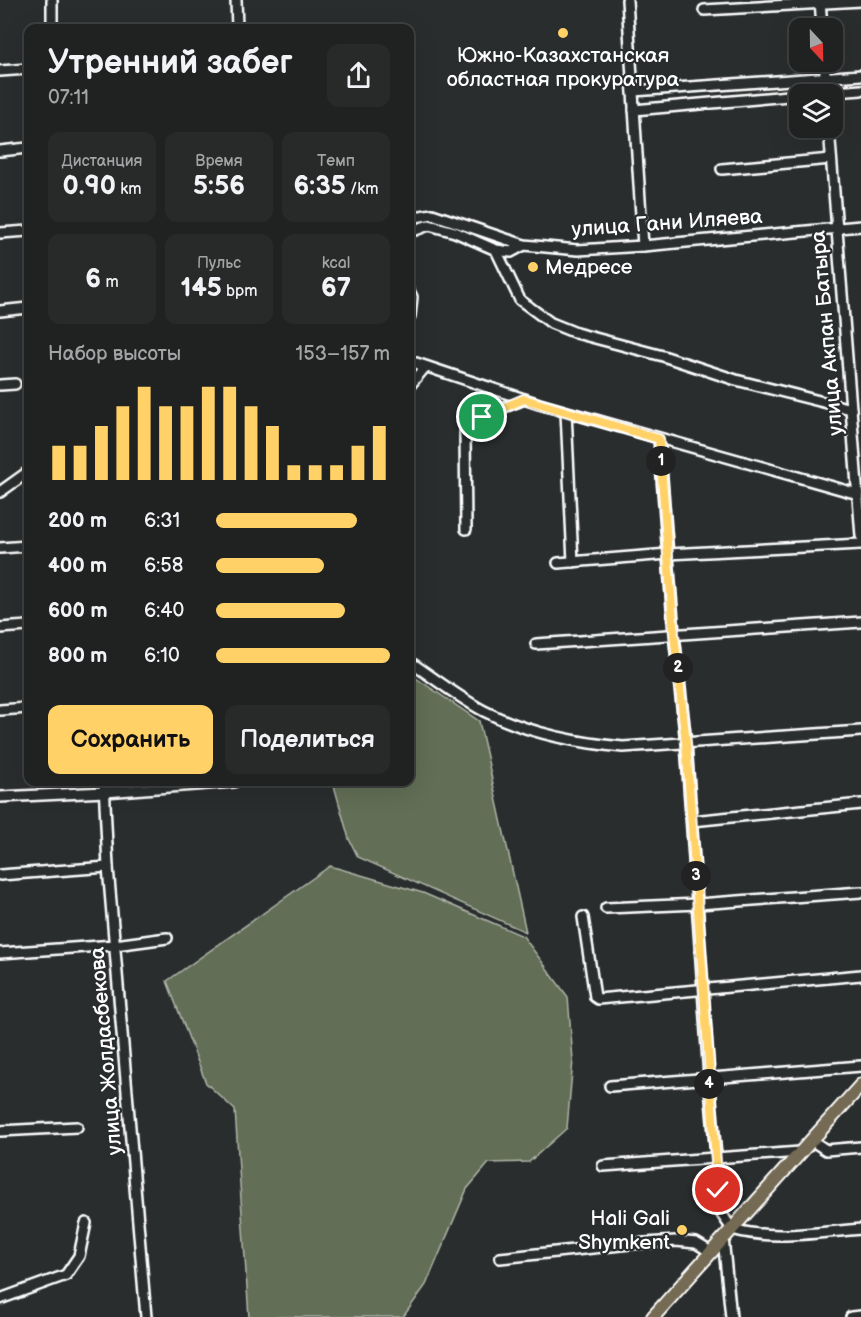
<!DOCTYPE html>
<html lang="ru">
<meta charset="utf-8">
<style>
:root{--surface:#202222;--page:#282a2a;--text:#f1f3f6;--muted:#a2a4a5;--line:#3d3f40;--accent:#ffd166}
body{margin:0;font-family:"Balsamiq Sans",sans-serif;background:var(--page);color:var(--text);height:100vh;display:flex;flex-direction:column;font-size:22px;white-space:nowrap}
*{box-sizing:border-box;margin:0}
p{font-size:20px;color:var(--muted)}
.icon{flex:none;width:33px;height:33px;fill:none;stroke:currentColor;stroke-width:2;stroke-linecap:round;stroke-linejoin:round}
.map{position:relative;flex:1;overflow:hidden}
.panel{position:absolute;left:24px;top:24px;width:390px;height:762px;display:flex;flex-direction:column;background:var(--surface);border-radius:12px;box-shadow:0 6px 24px #0002,0 0 0 2px var(--line)}
.panel>*{flex:none}
.needle{width:39px;rotate:158deg}
.fabs{position:absolute;left:789px;top:18px;display:grid;gap:12px}
.fabs a{display:grid;place-items:center;width:54px;height:54px;border-radius:12px;background:var(--surface);box-shadow:0 6px 24px #0002,0 0 0 2px var(--line);font-size:30px}
.pin{position:absolute;display:grid;place-items:center;width:51px;height:51px;color:#fff;margin:-26px;border:3px solid #fff;border-radius:50%;box-shadow:0 2px 6px #0007}
.km{position:absolute;width:30px;height:30px;margin:-15px;border-radius:50%;background:#222;color:#fff;font-size:16px;line-height:30px;text-align:center}
.round{display:grid;place-items:center;flex:none;width:63px;height:63px;border-radius:12px;background:var(--page)}
.headline{display:flex;align-items:center;justify-content:space-between;height:102px;padding:0 24px}
h1{font-size:33px;font-weight:800;line-height:45px}
.stats{display:grid;grid-template-columns:repeat(3,1fr);gap:9px;height:102px;padding:6px 24px}
.stats div{display:grid;align-content:center;border-radius:12px;background:var(--page);text-align:center}
.stats b{font-size:26px;font-weight:800}
.stats small{font-size:16px;font-weight:400}
.stats p{font-size:16px}
.chart{height:168px;padding:12px 24px}
.chart p{display:flex;justify-content:space-between}
.chart svg{width:100%;height:108px;margin-top:6px;stroke:var(--accent);stroke-width:6}
.action{display:flex;gap:12px;margin-top:auto;padding:12px 24px}
.action a{flex:1;height:69px;border-radius:12px;background:var(--accent);color:#111;font-size:24px;font-weight:800;line-height:69px;text-align:center}
.action a+a{background:var(--page);color:var(--text)}
ul{padding:0 24px;list-style:none;font-size:20px}
li{display:grid;grid-template-columns:96px 72px 1fr;align-items:center;height:45px}
li i{height:15px;border-radius:8px;background:var(--accent)}
.map>svg:first-child{display:block}
.green{fill:#626e56;stroke:#b0b6aa;stroke-width:1.5}
.lines{fill:none;stroke-linecap:round;stroke-linejoin:round}
.minor-casing{stroke:#fff;stroke-width:14}
.major-casing{stroke:#fff;stroke-width:16}
.minor{stroke:#2a2d2e;stroke-width:9}
.major{stroke:#746b52;stroke-width:12}
.route-casing{stroke:#fff;stroke-width:12}
.route{stroke:#ffd166;stroke-width:8}
.poi-dot{fill:#ffd166;stroke:#2a2d2e;stroke-width:2}
.labels{text-anchor:middle;dominant-baseline:central;stroke-width:4.5;stroke-linejoin:round;paint-order:stroke}
.poi-label{font-size:21px;fill:#fff;stroke:#2a2d2e}
.street-label{font-size:21px;fill:#fff;stroke:#2a2d2e}
</style>
<div class="map">
<svg width="861" height="1317" viewBox="0 0 861 1317">
<rect width="100%" height="100%" fill="#2a2d2e"/>
<filter id="ink" filterUnits="userSpaceOnUse"><feTurbulence type="fractalNoise" baseFrequency=".0167" numOctaves="2"/><feDisplacementMap in="SourceGraphic" scale="12" xChannelSelector="R" yChannelSelector="G"/><feConvolveMatrix kernelMatrix="1 2 1 2 8 2 1 2 1" color-interpolation-filters="sRGB"/></filter>
<g filter="url(#ink)">
<g class="green">
<path d="M410 674 479 721 526 932 358 857 349 839 333 782H410Z"/>
<path d="M330 866 423 893 523 936 568 997 573 1060 567 1128 529 1162 489 1163 467 1189 426 1285 403 1317H249L235 1110 206 1083 167 981Z"/>
</g>
<g class="lines">
<g class="minor-casing">
<g id="minor">
<path d="M52 0V28"/>
<path d="M236 0 237 28"/>
<path d="M627 0 643 246"/>
<path d="M820 0 822 28"/>
<path d="M704 10 861 1"/>
<path d="M824 62 827 94"/>
<path d="M0 71 28 69"/>
<path d="M633 91 861 75"/>
<path d="M811 94 861 90"/>
<path d="M634 110 800 95"/>
<path d="M829 128 861 536"/>
<path d="M0 151 28 148"/>
<path d="M722 169 831 159"/>
<path d="M410 218 432 214 524 245 578 250 643 246 861 226"/>
<path d="M410 232 429 225 455 232 496 250 511 252 524 245"/>
<path d="M0 233 28 231"/>
<path d="M496 250 520 300 551 323 576 333 663 356 736 380 851 409"/>
<path d="M410 293 412 297 410 316"/>
<path d="M0 311 28 308"/>
<path d="M410 361 539 404 858 494"/>
<path d="M0 385 15 384"/>
<path d="M410 385 425 367"/>
<path d="M566 412 573 562"/>
<path d="M659 439 674 634 686 743 709 1077 721 1213 732 1229C773 1241 819 1232 861 1229"/>
<path d="M0 492 28 472"/>
<path d="M466 529 465 432C478 414 504 408 524 399"/>
<path d="M0 548 28 546"/>
<path d="M558 563 668 554 861 544"/>
<path d="M0 628 28 626"/>
<path d="M536 644 861 622"/>
<path d="M410 662C434 678 458 697 484 711 525 732 577 743 623 747L861 731"/>
<path d="M0 710 28 708"/>
<path d="M104 782 108 867 146 1317"/>
<path d="M0 797 105 792 234 782"/>
<path d="M692 821 861 804"/>
<path d="M0 875 108 867"/>
<path d="M606 908 698 904 861 892"/>
<path d="M583 917 595 997 598 999 861 975"/>
<path d="M0 953 115 945 167 938"/>
<path d="M610 1086 861 1066"/>
<path d="M0 1131 77 1127"/>
<path d="M811 1140 826 1150 861 1147"/>
<path d="M603 1166 800 1152"/>
<path d="M723 1238 731 1317"/>
<path d="M500 1258 630 1244 676 1241 696 1243 711 1252"/>
<path d="M0 1299 66 1275 79 1256 86 1223"/>
<path d="M851 1317 861 1316"/>
</g>
</g>
<g class="major-casing">
<path id="major" d="M653 1317 861 1085"/>
</g>
<use href="#minor" class="minor"/>
<use href="#major" class="major"/>
</g>
</g>
<g class="lines" filter="url(#ink)">
<g class="route-casing">
<path id="route" d="M482 417 524 399 659 439 674 634 686 743 718 1190"/>
</g>
<use href="#route" class="route"/>
</g>
<g class="poi-dot">
<circle cx="563" cy="33" r="6"/>
<circle cx="533" cy="267" r="6"/>
<circle cx="682" cy="1230" r="6"/>
</g>
<g class="labels">
<g class="poi-label">
<text x="563" y="55">Южно-Казахстанская<tspan x="563" dy="24">областная прокуратура</tspan></text>
<text x="545" y="267" text-anchor="start">Медресе</text>
<text x="670" y="1218" text-anchor="end">Hali Gali<tspan x="670" dy="24">Shymkent</tspan></text>
</g>
<g class="street-label">
<text transform="translate(667 223) rotate(-4)">улица Гани Иляева</text>
<text transform="translate(827 333) rotate(-95)">улица Акпан Батыра</text>
<text transform="translate(106 1051) rotate(-95)">улица Жолдасбекова</text>
</g>
</g>
</svg>
<div class="fabs">
<a><svg class="needle" viewBox="-14 -14 28 28"><path d="M0-13l5 13h-10z" fill="#e53935"/><path d="M0 13l5-13h-10z" fill="#a2a4a5"/></svg></a>
<a><svg class="icon" aria-label="layers" viewBox="0 0 24 24"><path d="M12 4l9 5-9 5-9-5zM3 14l9 5 9-5"/></svg></a>
</div>
<div class="pin" style="left:482px;top:417px;background:#1e9e55"><svg class="icon" aria-label="arrive" viewBox="0 0 24 24"><path d="M6 21V4h12l-3 4 3 4H6"/></svg></div>
<div class="pin" style="left:718px;top:1190px;background:#d93025"><svg class="icon" aria-label="check" viewBox="0 0 24 24"><path d="M5 12l5 5 9-10"/></svg></div>
<b class="km" style="left:661px;top:461px">1</b>
<b class="km" style="left:678px;top:668px">2</b>
<b class="km" style="left:696px;top:876px">3</b>
<b class="km" style="left:709px;top:1084px">4</b>
<section class="panel">
<div class="headline"><div><h1>Утренний забег</h1><p>07:11</p></div><a class="round"><svg class="icon" aria-label="share" viewBox="0 0 24 24"><path d="M12 15V3M7 8l5-5 5 5M5 13v7h14v-7"/></svg></a></div>
<div class="stats">
<div><p>Дистанция</p><b>0.90<small> km</small></b></div>
<div><p>Время</p><b>5:56</b></div>
<div><p>Темп</p><b>6:35<small> /km</small></b></div>
</div>
<div class="stats">
<div><b>6<small> m</small></b></div>
<div><p>Пульс</p><b>145<small> bpm</small></b></div>
<div><p>kcal</p><b>67</b></div>
</div>
<div class="chart"><p><span>Набор высоты</span>153–157 m</p>
<svg viewBox="0 0 160 44" preserveAspectRatio="none"><path d="M5 44V30M15 44V30M25 44V22M35 44V14M45 44V6M55 44V14M65 44V14M75 44V6M85 44V6M95 44V14M105 44V22M115 44V38M125 44V38M135 44V38M145 44V30M155 44V22"/></svg>
</div>
<ul>
<li><b>200 m</b>6:31<i style="width:81%"></i></li>
<li><b>400 m</b>6:58<i style="width:62%"></i></li>
<li><b>600 m</b>6:40<i style="width:74%"></i></li>
<li><b>800 m</b>6:10<i style="width:100%"></i></li>
</ul>
<div class="action"><a>Сохранить</a><a>Поделиться</a></div>
</section>
</div>
